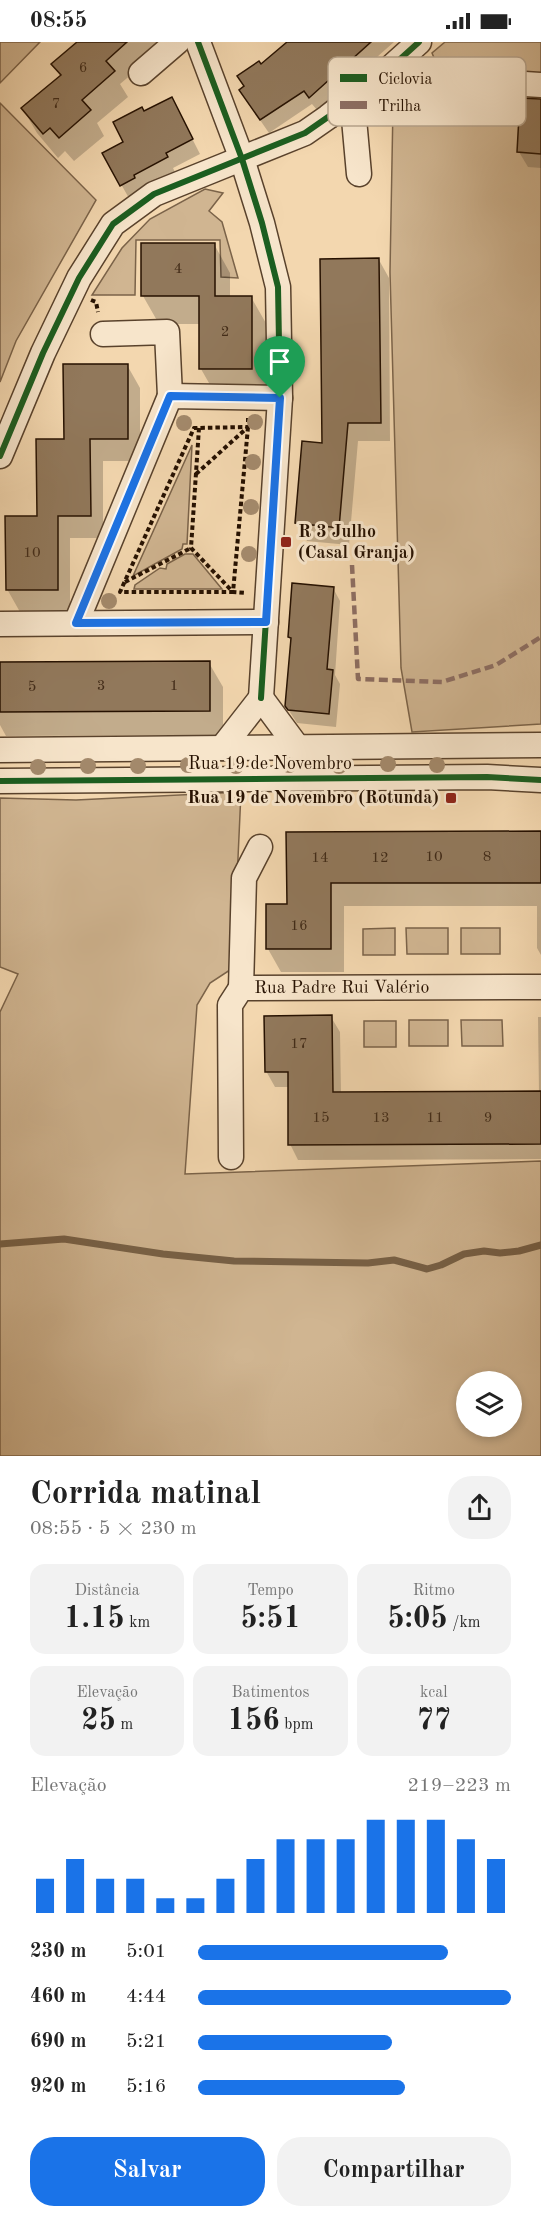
<!DOCTYPE html>
<html lang="pt">
<meta charset="utf-8">
<style>
:root{--surface:#fff;--page:#f2f2f2;--text:#222;--muted:#767676;--accent:#1a73e8}
body{margin:0;font-family:"Old Standard TT",serif;background:var(--page);color:var(--text);height:100vh;display:flex;flex-direction:column;font-size:22px;white-space:nowrap}
*{box-sizing:border-box;margin:0}
p{font-size:20px;color:var(--muted)}
.icon{flex:none;width:33px;height:33px;fill:none;stroke:currentColor;stroke-width:2;stroke-linecap:round;stroke-linejoin:round}
.map{position:relative;height:1414px;overflow:hidden}
.panel{display:flex;flex-direction:column;background:var(--surface);flex:1}
.panel>*{flex:none}
.controls{position:absolute;left:456px;top:1329px;display:grid;gap:12px}
.controls a{display:grid;place-items:center;width:66px;height:66px;border-radius:50%;background:var(--surface);box-shadow:0 3px 9px #0003;font-size:30px}
.pin{position:absolute;display:grid;place-items:center;width:51px;height:51px;color:#fff;margin:-62px -26px;border-radius:50% 50% 50% 0;rotate:-45deg;box-shadow:0 0 6px #0007}
.pin .icon{rotate:45deg}
.round{display:grid;place-items:center;flex:none;width:63px;height:63px;border-radius:24px;background:var(--page)}
.summary{display:flex;align-items:center;justify-content:space-between;height:102px;padding:0 30px}
h1{font-size:33px;font-weight:700;line-height:45px}
.figures{display:grid;grid-template-columns:repeat(3,1fr);gap:9px;height:102px;padding:6px 30px}
.figures div{display:grid;align-content:center;border-radius:15px;background:var(--page);text-align:center}
.figures b{font-size:30px;font-weight:700}
.figures small{font-size:16px;font-weight:400}
.figures p{font-size:16px}
.chart{height:168px;padding:12px 30px}
.chart p{display:flex;justify-content:space-between}
.chart svg{width:100%;height:108px;margin-top:6px;stroke:var(--accent);stroke-width:6}
.action{display:flex;gap:12px;margin-top:auto;padding:12px 30px}
.action a{flex:1;height:69px;border-radius:24px;background:var(--accent);color:#fff;font-size:24px;font-weight:700;line-height:69px;text-align:center}
.action a+a{background:var(--page);color:var(--text)}
ul{padding:0 30px;list-style:none;font-size:20px}
li{display:grid;grid-template-columns:96px 72px 1fr;align-items:center;height:45px}
li i{height:15px;border-radius:8px;background:var(--accent)}
.status{display:flex;justify-content:space-between;align-items:center;height:42px;padding:0 30px;background:var(--surface);direction:ltr}
.status svg{height:16px;fill:currentColor}
.map>svg:first-child{display:block}
.green{fill:#d0b591;stroke:#7b6349;stroke-width:1.5;fill-rule:evenodd}
.shadow{fill:#0003}
.lines{fill:none;stroke-linecap:round;stroke-linejoin:round}
.stream{stroke:#776046;stroke-width:7}
.building{fill:#91785b;stroke:#261101;stroke-width:1.5}
.minor-casing{stroke:#59422c;stroke-width:27}
.path{stroke:#261101;stroke-width:4;stroke-dasharray:4.5 3;stroke-linecap:butt}
.minor{stroke:#f7e5cb;stroke-width:24}
.quiet{stroke:#8d6e63;stroke-width:4.5;stroke-dasharray:9 4.5;stroke-linecap:butt}
.cycleway-casing{stroke:#f7e5cb;stroke-width:10}
.cycleway{stroke:#1b5e20;stroke-width:6}
.tree{fill:#a3896b}
.route-casing{stroke:#fff;stroke-width:12}
.route{stroke:#1a73e8;stroke-width:8}
.poi-dot{fill:#8f2418;stroke:#f7e5cb;stroke-width:2}
.labels{text-anchor:middle;dominant-baseline:central;stroke-width:6;stroke-linejoin:round;paint-order:stroke}
.number-label{font-size:15px;fill:#412b18}
.poi-label{font-size:18px;font-weight:bold;fill:#261101;stroke:#f7e5cb;text-anchor:start}
.street-label{font-size:18px;fill:#261101;stroke:#f7e5cb}
.key{fill:#f7e5cb;stroke:#b8a58e;stroke-width:1.5}
.key-label{font-size:16px;fill:#261101}
</style>
<div class="status"><b>08:55</b><svg viewBox="0 0 49 12"><path d="M0 12V9h3v3zM5 12V6h3v6zM10 12V3h3v9zM15 12V0h3v12zM26 1h20v11H26zM47 4h2v5h-2z"/></svg></div>
<div class="map">
<svg width="541" height="1414" viewBox="0 0 541 1414">
<rect width="100%" height="100%" fill="#f3d7af"/>
<filter id="stains"><feTurbulence type="fractalNoise" baseFrequency=".00333" numOctaves="4"/><feColorMatrix values="0 0 0 0 .2 0 0 0 0 .09 0 0 0 0 .02 0 0 0 .5 -.17"/></filter>
<radialGradient id="worn" r=".72"><stop offset=".6" stop-color="#630" stop-opacity="0"/><stop offset="1" stop-color="#630" stop-opacity=".3"/></radialGradient>
<g class="green">
<path d="M0 0H40L0 41Z"/>
<path d="M445 0H541V33L442 26 437 23 432 11Z"/>
<path d="M443 49 520 56 541 112V682L412 690 401 626 390 230 393 64 404 54Z"/>
<path d="M0 61 96 158 16 299 0 340Z"/>
<path d="M205 147 223 151 209 169 222 180 238 236 221 235 220 198H136L135 253H92L122 206 150 177Z"/>
<path d="M192 403 187 502H183L182 507 133 534Z"/>
<path d="M185 512H193L222 547H134L135 543 160 526 166 527 167 522Z"/>
<path d="M241 750 233 926 210 941 197 963 185 1132 541 1119V1414H0V970L18 932 0 925V756L76 758ZM466 1340H512V1384H466Z"/>
<path d="M395 886V913H363V887Z"/>
<path d="M406 886H448V912H407Z"/>
<rect x="461" y="886" width="39" height="26"/>
<rect x="409" y="978" width="39" height="26"/>
<path d="M461 978H502L503 1004H462Z"/>
<rect x="364" y="979" width="32" height="26"/>
</g>
<g class="shadow">
<path d="M79 0H170L120 42 128 55 97 81 104 94 74 119 65 109 58 116 37 91 23 67 61 35 53 22Z"/>
<path d="M290 0H394L317 68 312 62 269 91 249 62 261 25Z"/>
<path d="M541 59V126L528 125 519 110Z"/>
<path d="M144 71H179L200 112 173 126 175 130 140 148 130 158 104 112 125 100Z"/>
<path d="M214 202 230 231V255H251L267 283 268 355H217L201 327 200 282H159L143 254Z"/>
<path d="M379 218 389 236 390 399H358L349 503 307 499 297 481 323 402Z"/>
<path d="M127 323 140 346V419H103V496H70V570H20L7 547 38 475Z"/>
<path d="M333 546 340 559 335 633 340 642 336 685 297 681 286 664 292 601 289 595Z"/>
<path d="M0 621H209L223 645V693L6 694 0 683Z"/>
<path d="M541 791V913L537 906V864H344V930H281L268 907 288 863V792Z"/>
<path d="M331 975 340 990 341 1052 539 1051 538 975H541V1117L298 1118 290 1102 289 1045H275L266 1029Z"/>
</g>
<g class="lines">
<path class="stream" d="M0 1202 64 1197 163 1212 234 1219 368 1221 394 1218 427 1227 441 1223 464 1212 484 1209 500 1211 519 1209 541 1203"/>
</g>
<g class="building">
<path d="M77 0H127L106 19 115 29 82 58 91 68 59 96 50 86 43 92 21 66 61 33 51 22Z"/>
<path d="M287 0H371L309 56 304 49 260 78 239 48 244 44 237 34 259 19 261 22Z"/>
<path d="M172 55 193 97 166 111 168 115 134 133 135 136 120 144 102 111 123 100 113 80 142 65 144 69Z"/>
<path d="M520 56 541 57V112L517 110Z"/>
<path d="M141 201H215V254H252V327H199V254H141Z"/>
<path d="M379 216 381 381H348L339 486 295 481 302 399 322 401 320 217Z"/>
<path d="M63 322H128V397H90L91 474H58V548H6L5 474H37L36 397H64Z"/>
<path d="M292 541 334 545 327 627 333 628 329 672 288 668 285 664 291 596 288 595Z"/>
<path d="M210 619V669L0 670V620Z"/>
<path d="M541 789V841H331V907H266V862H287L286 790Z"/>
<path d="M332 973 333 1050 541 1049V1102L288 1103V1030H265L264 974Z"/>
</g>
<g class="lines">
<g class="minor-casing">
<g id="minor">
<path d="M198 0 242 117 262 181 278 245 280 356 261 656"/>
<path d="M388 28 443 42 509 41 541 43"/>
<path d="M141 31 177 0"/>
<path d="M352 55 359 132"/>
<path d="M103 292 167 290 170 354"/>
<path d="M0 414 43 311 79 236 113 182 154 152 305 91 328 75 388 28 419 0"/>
<path d="M76 581 170 354 280 356"/>
<path d="M0 582 266 580"/>
<path d="M261 656 298 706"/>
<path d="M222 706 261 656"/>
<path d="M0 708 541 703"/>
<path d="M0 739 487 735 541 738"/>
<path d="M241 946 244 836 260 805"/>
<path id="s1" d="M231 1115 230 963 241 946 541 945"/>
</g>
</g>
<g class="path">
<path d="M91 258 96 260 98 270"/>
<path d="M248 385 233 550H120L194 386 248 385V376"/>
<path d="M199 386 191 506 233 550 246 551"/>
<path d="M196 432 248 385"/>
<path d="M125 540 191 506"/>
</g>
<use href="#minor" class="minor"/>
<path class="quiet" d="M352 523 358 637 442 640 496 623 541 595"/>
<g class="cycleway-casing">
<g id="cycleway">
<path d="M198 0 242 117 262 181 278 245 280 356 261 656"/>
<path d="M0 414 43 311 79 236 113 182 154 152 305 91 328 75 388 28 419 0"/>
<path d="M0 739 487 735 541 738"/>
</g>
</g>
<use href="#cycleway" class="cycleway"/>
</g>
<g class="tree">
<circle cx="255" cy="380" r="8"/>
<circle cx="184" cy="381" r="8"/>
<circle cx="253" cy="420" r="8"/>
<circle cx="251" cy="465" r="8"/>
<circle cx="249" cy="512" r="8"/>
<circle cx="109" cy="559" r="8"/>
<circle cx="388" cy="722" r="8"/>
<circle cx="188" cy="723" r="8"/>
<circle cx="289" cy="723" r="8"/>
<circle cx="437" cy="723" r="8"/>
<circle cx="88" cy="724" r="8"/>
<circle cx="138" cy="724" r="8"/>
<circle cx="236" cy="724" r="8"/>
<circle cx="339" cy="724" r="8"/>
<circle cx="38" cy="725" r="8"/>
</g>
<g class="lines">
<g class="route-casing">
<path id="route" d="M170 354 280 356 266 580 76 581Z"/>
</g>
<use href="#route" class="route"/>
</g>
<g class="poi-dot">
<rect x="280" y="494" width="12" height="12" rx="3"/>
<rect x="445" y="750" width="12" height="12" rx="3"/>
</g>
<g class="labels">
<g class="number-label">
<text x="83" y="26">6</text>
<text x="56" y="62">7</text>
<text x="178" y="227">4</text>
<text x="225" y="290">2</text>
<text x="32" y="511">10</text>
<text x="101" y="644">3</text>
<text x="174" y="644">1</text>
<text x="32" y="645">5</text>
<text x="434" y="815">10</text>
<text x="487" y="815">8</text>
<text x="320" y="816">14</text>
<text x="380" y="816">12</text>
<text x="299" y="884">16</text>
<text x="299" y="1002">17</text>
<text x="321" y="1076">15</text>
<text x="381" y="1076">13</text>
<text x="435" y="1076">11</text>
<text x="488" y="1076">9</text>
</g>
<g class="poi-label">
<text x="298" y="490">R 3 Julho<tspan x="298" dy="21">(Casal Granja)</tspan></text>
<text x="439" y="756" text-anchor="end">Rua 19 de Novembro (Rotunda)</text>
</g>
<g class="street-label">
<text x="270" y="722">Rua 19 de Novembro</text>
<text stroke="none"><textPath href="#s1" startOffset="273">Rua Padre Rui Valério</textPath></text>
</g>
</g>
<rect x="328" y="15" width="198" height="69" rx="9" class="key"/>
<rect x="340" y="32" width="27" height="8" fill="#1b5e20"/>
<rect x="340" y="59" width="27" height="8" fill="#8d6e63"/>
<g class="key-label">
<text x="378" y="42">Ciclovia</text>
<text x="378" y="69">Trilha</text>
</g>
<rect width="100%" height="100%" filter="url(#stains)"/>
<rect width="100%" height="100%" fill="url(#worn)"/>
</svg>
<div class="controls">
<a><svg class="icon" aria-label="layers" viewBox="0 0 24 24"><path d="M12 4l9 5-9 5-9-5zM3 14l9 5 9-5"/></svg></a>
</div>
<div class="pin" style="left:280px;top:356px;background:#1e9e55"><svg class="icon" aria-label="arrive" viewBox="0 0 24 24"><path d="M6 21V4h12l-3 4 3 4H6"/></svg></div>
</div>
<section class="panel">
<div class="summary"><div><h1>Corrida matinal</h1><p>08:55 · 5 × 230 m</p></div><a class="round"><svg class="icon" aria-label="share" viewBox="0 0 24 24"><path d="M12 15V3M7 8l5-5 5 5M5 13v7h14v-7"/></svg></a></div>
<div class="figures">
<div><p>Distância</p><b>1.15<small> km</small></b></div>
<div><p>Tempo</p><b>5:51</b></div>
<div><p>Ritmo</p><b>5:05<small> /km</small></b></div>
</div>
<div class="figures">
<div><p>Elevação</p><b>25<small> m</small></b></div>
<div><p>Batimentos</p><b>156<small> bpm</small></b></div>
<div><p>kcal</p><b>77</b></div>
</div>
<div class="chart"><p><span>Elevação</span>219–223 m</p>
<svg viewBox="0 0 160 44" preserveAspectRatio="none"><path d="M5 44V30M15 44V22M25 44V30M35 44V30M45 44V38M55 44V38M65 44V30M75 44V22M85 44V14M95 44V14M105 44V14M115 44V6M125 44V6M135 44V6M145 44V14M155 44V22"/></svg>
</div>
<ul>
<li><b>230 m</b>5:01<i style="width:80%"></i></li>
<li><b>460 m</b>4:44<i style="width:100%"></i></li>
<li><b>690 m</b>5:21<i style="width:62%"></i></li>
<li><b>920 m</b>5:16<i style="width:66%"></i></li>
</ul>
<div class="action"><a>Salvar</a><a>Compartilhar</a></div>
</section>
